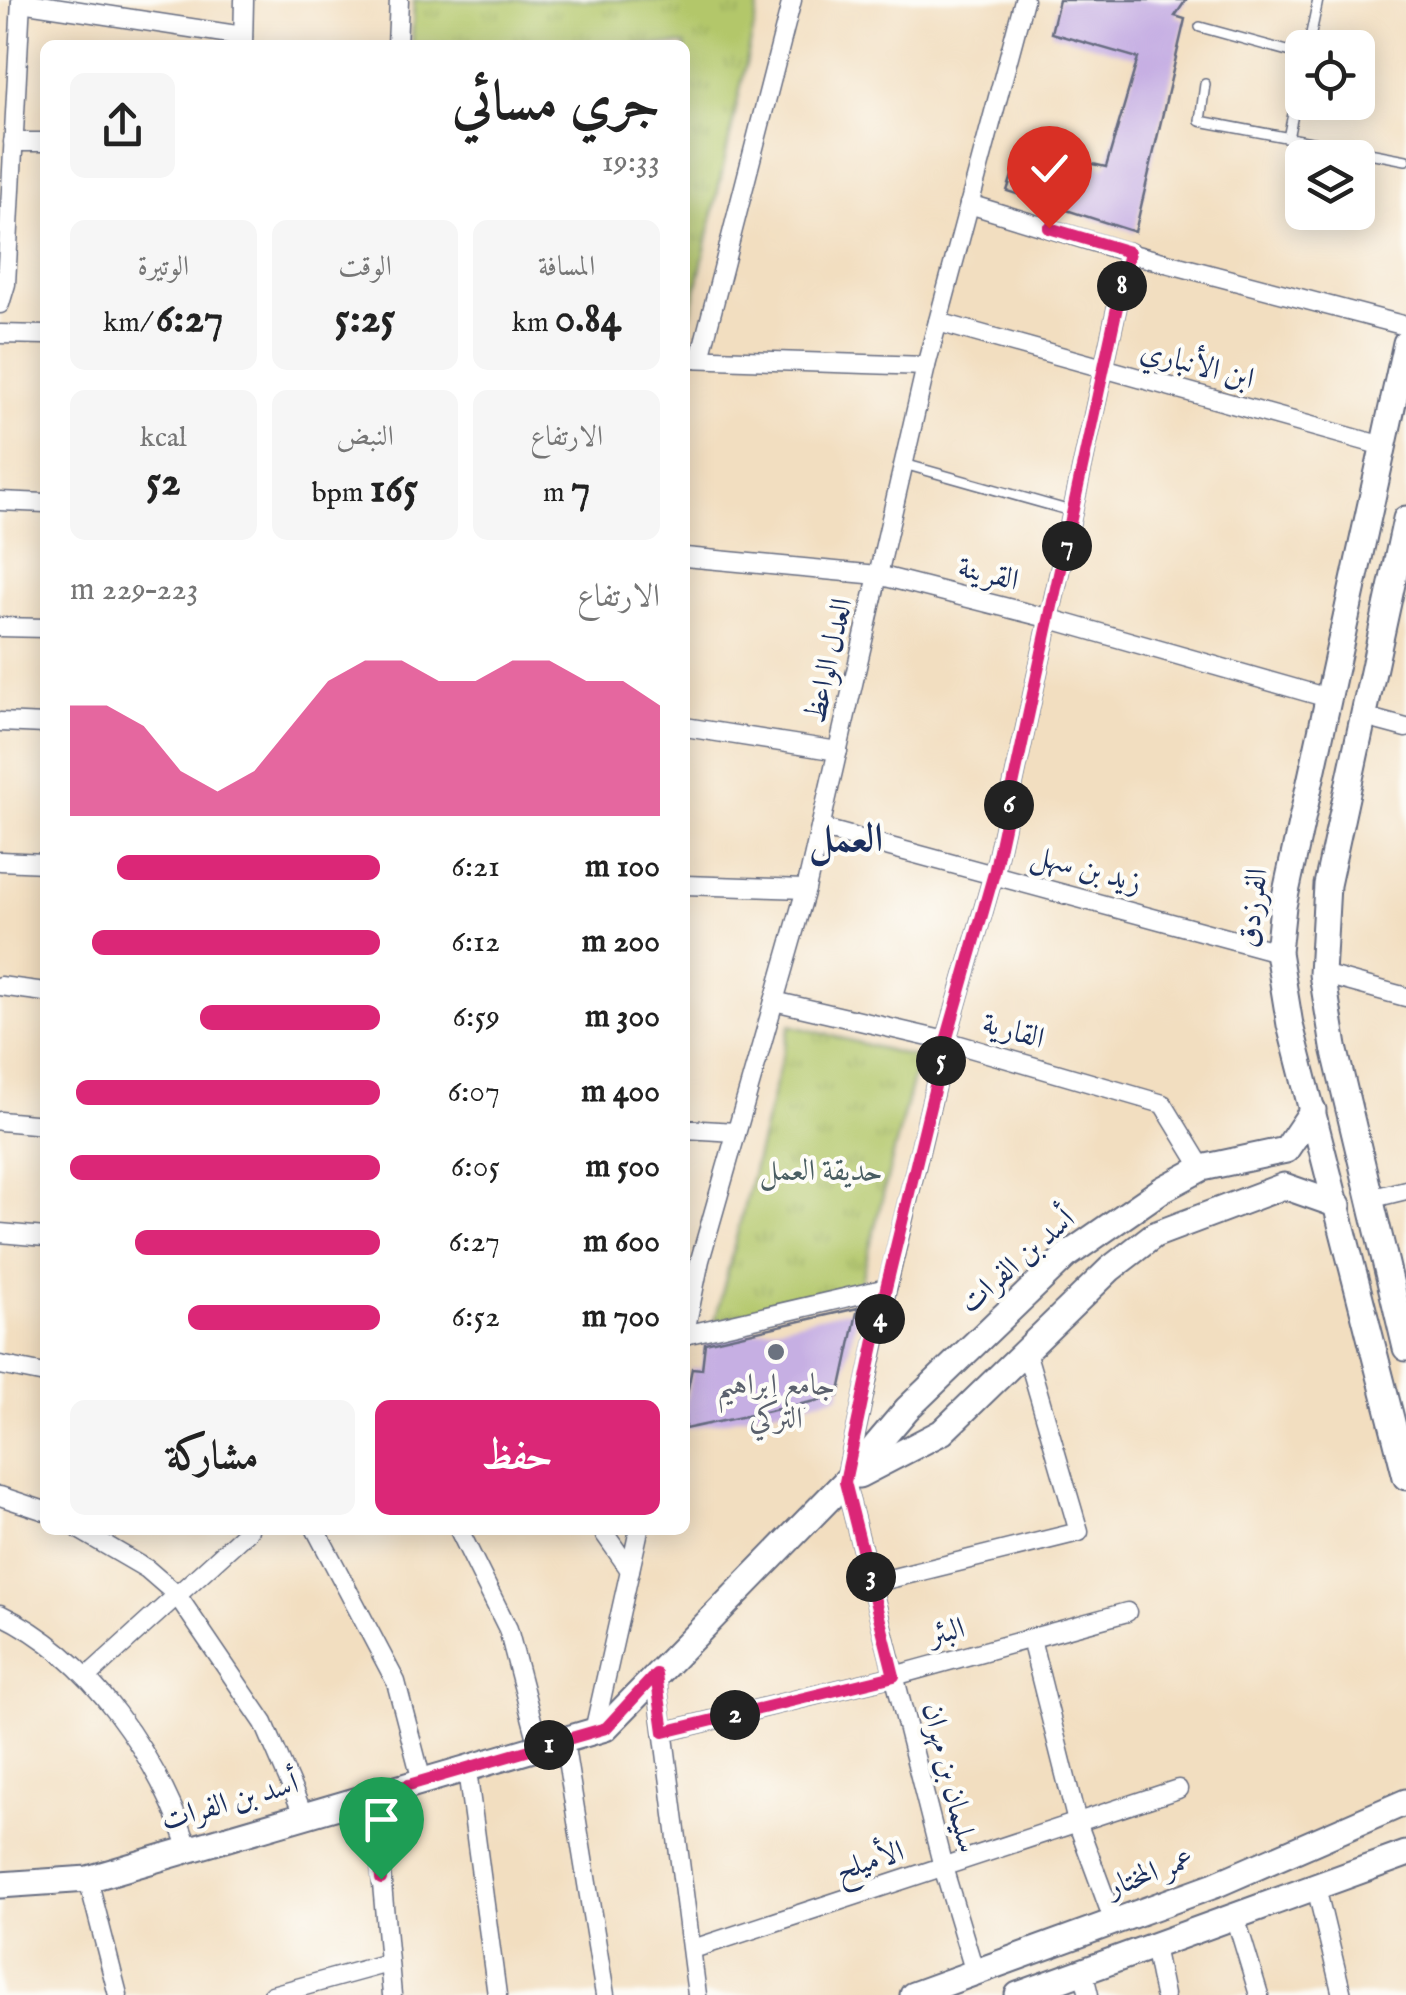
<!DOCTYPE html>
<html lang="ar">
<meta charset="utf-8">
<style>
:root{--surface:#fff;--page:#f6f6f6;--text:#222;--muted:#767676;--accent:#db2777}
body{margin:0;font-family:"IM FELL English",Amiri,serif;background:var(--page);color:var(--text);direction:rtl;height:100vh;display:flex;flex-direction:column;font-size:38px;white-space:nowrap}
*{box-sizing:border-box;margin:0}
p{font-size:32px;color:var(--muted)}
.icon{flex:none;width:55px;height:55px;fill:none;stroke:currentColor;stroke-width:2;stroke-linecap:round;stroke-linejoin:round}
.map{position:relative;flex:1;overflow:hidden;direction:ltr}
.details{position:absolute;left:40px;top:40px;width:650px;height:1495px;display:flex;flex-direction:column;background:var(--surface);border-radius:15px;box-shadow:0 5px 25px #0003;direction:rtl}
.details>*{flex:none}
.fabs{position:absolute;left:1285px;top:30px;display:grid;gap:20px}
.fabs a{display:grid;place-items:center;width:90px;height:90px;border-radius:15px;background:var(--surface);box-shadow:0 5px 25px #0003;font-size:50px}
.pin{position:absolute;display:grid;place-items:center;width:85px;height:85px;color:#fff;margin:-102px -42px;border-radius:50% 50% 50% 0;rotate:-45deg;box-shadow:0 0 10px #0007}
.pin .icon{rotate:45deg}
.km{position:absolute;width:50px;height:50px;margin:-25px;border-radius:50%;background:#222;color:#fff;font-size:28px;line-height:50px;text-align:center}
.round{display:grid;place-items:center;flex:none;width:105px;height:105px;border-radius:15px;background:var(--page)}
.summary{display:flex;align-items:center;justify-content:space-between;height:170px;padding:0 30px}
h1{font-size:55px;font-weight:700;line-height:75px}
.stats{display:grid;grid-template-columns:repeat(3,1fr);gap:15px;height:170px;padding:10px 30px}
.stats div{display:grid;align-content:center;border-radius:15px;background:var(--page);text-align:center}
.stats b{font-size:42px;font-weight:700}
.stats small{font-size:28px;font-weight:400}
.stats p{font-size:28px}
.chart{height:280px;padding:20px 30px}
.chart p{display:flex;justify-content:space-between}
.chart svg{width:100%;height:180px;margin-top:10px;fill:var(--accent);opacity:.7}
.button{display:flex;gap:20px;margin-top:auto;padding:20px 30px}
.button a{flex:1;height:115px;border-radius:15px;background:var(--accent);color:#fff;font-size:40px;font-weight:700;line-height:115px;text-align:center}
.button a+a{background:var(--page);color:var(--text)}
ul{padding:0 30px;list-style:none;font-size:32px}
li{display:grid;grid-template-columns:160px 120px 1fr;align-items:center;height:75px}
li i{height:25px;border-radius:12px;background:var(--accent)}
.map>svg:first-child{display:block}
.park{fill:url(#park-tufts);stroke:#677b64;stroke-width:2.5}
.building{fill:#c6afe3}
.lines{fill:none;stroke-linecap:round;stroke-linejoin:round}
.lane-casing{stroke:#666c80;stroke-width:12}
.street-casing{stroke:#666c80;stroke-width:21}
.secondary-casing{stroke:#666c80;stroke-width:29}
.lane{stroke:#fff;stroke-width:9}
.street{stroke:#fff;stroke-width:18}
.secondary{stroke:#fff;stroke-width:25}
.route-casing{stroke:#fff;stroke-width:20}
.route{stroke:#db2777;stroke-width:12}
.worship-dot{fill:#6b7280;stroke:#fdfcf7;stroke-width:4}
.labels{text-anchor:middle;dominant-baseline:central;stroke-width:8;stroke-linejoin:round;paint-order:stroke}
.street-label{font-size:30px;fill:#1b2f5e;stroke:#fdfcf7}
.park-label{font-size:30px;fill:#495d62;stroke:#fdfcf7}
.worship-label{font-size:30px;fill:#5b616d;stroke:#fdfcf7}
.district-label{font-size:40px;font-weight:bold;fill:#1b2f5e;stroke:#fdfcf7}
</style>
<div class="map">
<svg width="1406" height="1995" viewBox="0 0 1406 1995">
<defs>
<pattern id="park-tufts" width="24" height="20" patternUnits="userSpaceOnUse" patternTransform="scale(2.5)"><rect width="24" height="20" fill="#b3c76a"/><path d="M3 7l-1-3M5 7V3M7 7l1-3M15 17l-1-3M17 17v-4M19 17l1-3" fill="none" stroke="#99ab5e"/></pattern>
</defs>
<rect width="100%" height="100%" fill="#fdfcf7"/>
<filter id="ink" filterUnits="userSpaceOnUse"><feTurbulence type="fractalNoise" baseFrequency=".01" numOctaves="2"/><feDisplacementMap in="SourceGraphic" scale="20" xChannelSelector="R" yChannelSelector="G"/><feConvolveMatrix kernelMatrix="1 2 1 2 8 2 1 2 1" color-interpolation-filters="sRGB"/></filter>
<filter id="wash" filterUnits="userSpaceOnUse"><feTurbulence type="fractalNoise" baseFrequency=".0048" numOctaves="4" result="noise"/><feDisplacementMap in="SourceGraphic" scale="40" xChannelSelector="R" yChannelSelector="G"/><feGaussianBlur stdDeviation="2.25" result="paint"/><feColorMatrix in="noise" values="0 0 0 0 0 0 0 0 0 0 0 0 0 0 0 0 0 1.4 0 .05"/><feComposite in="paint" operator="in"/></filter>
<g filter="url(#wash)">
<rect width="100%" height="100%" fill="#f2dec0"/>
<g class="park">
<path d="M414 0H760L690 317H685V45H412Z"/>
<path d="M790 1025 918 1058 860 1285 715 1321Z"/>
</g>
<g id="blocks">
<g class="building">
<path d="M1059 0H1186L1175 16 1185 19 1135 232 1007 191 1021 148 1106 167 1138 58 1051 33Z"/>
<path d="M858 1308 839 1396 685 1429V1404L692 1368 702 1369 705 1343Z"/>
</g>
</g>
</g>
<g filter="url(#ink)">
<use href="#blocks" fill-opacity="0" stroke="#666c80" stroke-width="2.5"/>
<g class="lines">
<g class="lane-casing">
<g id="lane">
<path d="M1200 27 1302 55"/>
<path d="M1308 48 1318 0"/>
<path d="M1205 84 1200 121 1406 160"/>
<path d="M1288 138 1302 71"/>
<path d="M904 464 1071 511"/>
</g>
</g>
<g class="street-casing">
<g id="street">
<path d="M21 2 243 36"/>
<path d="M243 45 244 0"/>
<path d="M397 45 399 0"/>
<path d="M13 142H45"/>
<path d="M969 204 1136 255 1406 326"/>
<path d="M0 304 6 284 21 0"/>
<path d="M938 322 1383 446"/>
<path d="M0 334 45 335"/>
<path d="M685 358 926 366"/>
<path d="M700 358 792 0"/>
<path d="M0 501 45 503"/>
<path d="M685 557 878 575 1051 619 1328 698"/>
<path d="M0 627 45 628"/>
<path d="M1365 717 1406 728"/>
<path d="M0 722 45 724"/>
<path d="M685 727 838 751"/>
<path d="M820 828 1278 952"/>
<path d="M0 861 45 863"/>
<path d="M685 885 806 889"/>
<path d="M1322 974 1406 997"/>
<path d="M0 986 45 992"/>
<path d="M774 1001 946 1041 1163 1104 1202 1168"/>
<path d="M0 1121 45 1125"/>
<path d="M685 1129 736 1132"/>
<path d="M1369 1199 1406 1190"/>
<path d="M0 1233 45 1237"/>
<path d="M685 1332 700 1260 806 889 926 366 1024 0"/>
<path d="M685 1335 887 1288"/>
<path d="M0 1365 45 1374"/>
<path d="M0 1496 45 1511"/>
<path d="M80 1530 147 1569 177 1595 264 1723 304 1816"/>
<path d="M316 1530 396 1682 422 1781"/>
<path d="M459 1530 508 1629 539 1747"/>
<path d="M602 1530 630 1570"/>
<path d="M873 1583 1079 1532 1026 1351"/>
<path d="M0 1614C92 1658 156 1755 189 1849"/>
<path d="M1031 1639 1077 1822 1114 1922"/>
<path d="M656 1674 697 1995"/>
<path d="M88 1676 249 1530"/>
<path d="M594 1731 639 1530"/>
<path d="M664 1732 894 1676 1127 1612"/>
<path d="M564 1741 605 1995"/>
<path d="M467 1770 497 1995"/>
<path d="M374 1795 392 1995"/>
<path d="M88 1879 118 1995"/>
<path d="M1316 1887 1342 1995"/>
<path d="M1235 1916 1259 1995"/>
<path d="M1154 1946 1164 1995"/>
<path d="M693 1949 1178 1789"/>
<path d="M1083 1971 1089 1995"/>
<path d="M975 1973 943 1867 845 1482 887 1288 946 1041 994 873 1129 252"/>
<path d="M272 1995 388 1963"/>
</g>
</g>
<g class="secondary-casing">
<g id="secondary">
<path d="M1406 343 1283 906 1278 952 1290 1025 1406 1477"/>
<path d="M1406 519 1327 885 1322 974 1334 1047 1406 1348"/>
<path d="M859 1475 942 1432 1110 1269 1154 1235 1284 1186 1338 1205"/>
<path d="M0 1885 88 1879 605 1728 845 1482 907 1409 1066 1256 1163 1189 1202 1168 1286 1150 1313 1110"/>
<path d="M913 1995 1215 1885 1406 1802"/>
<path d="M1018 1995 1406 1854"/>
</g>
</g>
<use href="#lane" class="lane"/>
<use href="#street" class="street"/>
<use href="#secondary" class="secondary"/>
</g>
</g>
<g class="lines" filter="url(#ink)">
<g class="route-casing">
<path id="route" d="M381 1879 374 1795 606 1728 656 1674 664 1732 894 1676 845 1482 886 1288 946 1041 994 873 1129 252 1049 228"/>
</g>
<use href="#route" class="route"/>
</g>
<circle class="worship-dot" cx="776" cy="1352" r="10"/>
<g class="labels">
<g class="street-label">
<text transform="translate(1197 366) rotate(15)">ابن الأنباري</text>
<text transform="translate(988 575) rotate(14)">القرينة</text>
<text transform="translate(830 661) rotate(-77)">العدل الواعظ</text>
<text transform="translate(1086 870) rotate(15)">زيد بن سهل</text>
<text transform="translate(1254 908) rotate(-83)">الفرزدق</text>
<text transform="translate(1013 1032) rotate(16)">القارية</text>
<text transform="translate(1018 1262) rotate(-41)">أسد بن الفرات</text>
<text transform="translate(947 1633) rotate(-15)">البئر</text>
<text transform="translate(949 1778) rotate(76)">سليمان بن مهران</text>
<text transform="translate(230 1803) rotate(-16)">أسد بن الفرات</text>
<text transform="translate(870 1862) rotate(-18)">الأميلح</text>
<text transform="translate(1151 1874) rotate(-20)">عمر المختار</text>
</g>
<g class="park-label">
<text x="821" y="1172">حديقة العمل</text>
</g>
<g class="worship-label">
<text x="776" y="1386">جامع إبراهيم<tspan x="776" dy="34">التركي</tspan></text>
</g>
<g class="district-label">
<text x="846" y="840">العمل</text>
</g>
</g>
</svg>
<div class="fabs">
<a><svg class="icon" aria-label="locate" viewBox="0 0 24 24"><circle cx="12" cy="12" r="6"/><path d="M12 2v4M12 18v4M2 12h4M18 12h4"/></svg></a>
<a><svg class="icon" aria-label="layers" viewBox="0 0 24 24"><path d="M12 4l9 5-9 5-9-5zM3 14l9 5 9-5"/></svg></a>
</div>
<div class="pin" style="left:381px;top:1879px;background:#1e9e55"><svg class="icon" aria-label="arrive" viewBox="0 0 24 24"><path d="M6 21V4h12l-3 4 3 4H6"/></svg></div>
<div class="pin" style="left:1049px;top:228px;background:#d93025"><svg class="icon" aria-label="check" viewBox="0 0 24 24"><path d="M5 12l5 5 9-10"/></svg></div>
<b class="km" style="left:549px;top:1745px">1</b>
<b class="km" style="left:735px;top:1715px">2</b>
<b class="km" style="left:871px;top:1577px">3</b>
<b class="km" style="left:880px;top:1319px">4</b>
<b class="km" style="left:941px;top:1061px">5</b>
<b class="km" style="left:1009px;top:805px">6</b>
<b class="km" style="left:1067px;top:546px">7</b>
<b class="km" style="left:1122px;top:286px">8</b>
<section class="details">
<div class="summary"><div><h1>جري مسائي</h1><p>19:33</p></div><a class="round"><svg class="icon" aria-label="share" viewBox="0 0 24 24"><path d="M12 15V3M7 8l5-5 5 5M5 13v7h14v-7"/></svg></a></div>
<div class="stats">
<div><p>المسافة</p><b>0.84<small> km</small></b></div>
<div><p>الوقت</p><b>5:25</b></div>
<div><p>الوتيرة</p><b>6:27<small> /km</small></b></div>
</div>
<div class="stats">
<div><p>الارتفاع</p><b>7<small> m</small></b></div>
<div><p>النبض</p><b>165<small> bpm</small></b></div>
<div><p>kcal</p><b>52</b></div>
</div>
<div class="chart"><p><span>الارتفاع</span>223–229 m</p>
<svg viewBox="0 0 160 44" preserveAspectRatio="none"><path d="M0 44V17L10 17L20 22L30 33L40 38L50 33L60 22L70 11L80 6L90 6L100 11L110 11L120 6L130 6L140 11L150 11L160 17V44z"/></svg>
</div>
<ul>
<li><b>100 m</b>6:21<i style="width:85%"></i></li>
<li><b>200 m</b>6:12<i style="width:93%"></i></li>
<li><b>300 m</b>6:59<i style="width:58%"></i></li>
<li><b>400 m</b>6:07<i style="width:98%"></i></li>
<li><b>500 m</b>6:05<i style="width:100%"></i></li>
<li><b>600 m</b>6:27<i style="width:79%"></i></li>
<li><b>700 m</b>6:52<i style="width:62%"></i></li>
</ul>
<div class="button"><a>حفظ</a><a>مشاركة</a></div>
</section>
</div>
